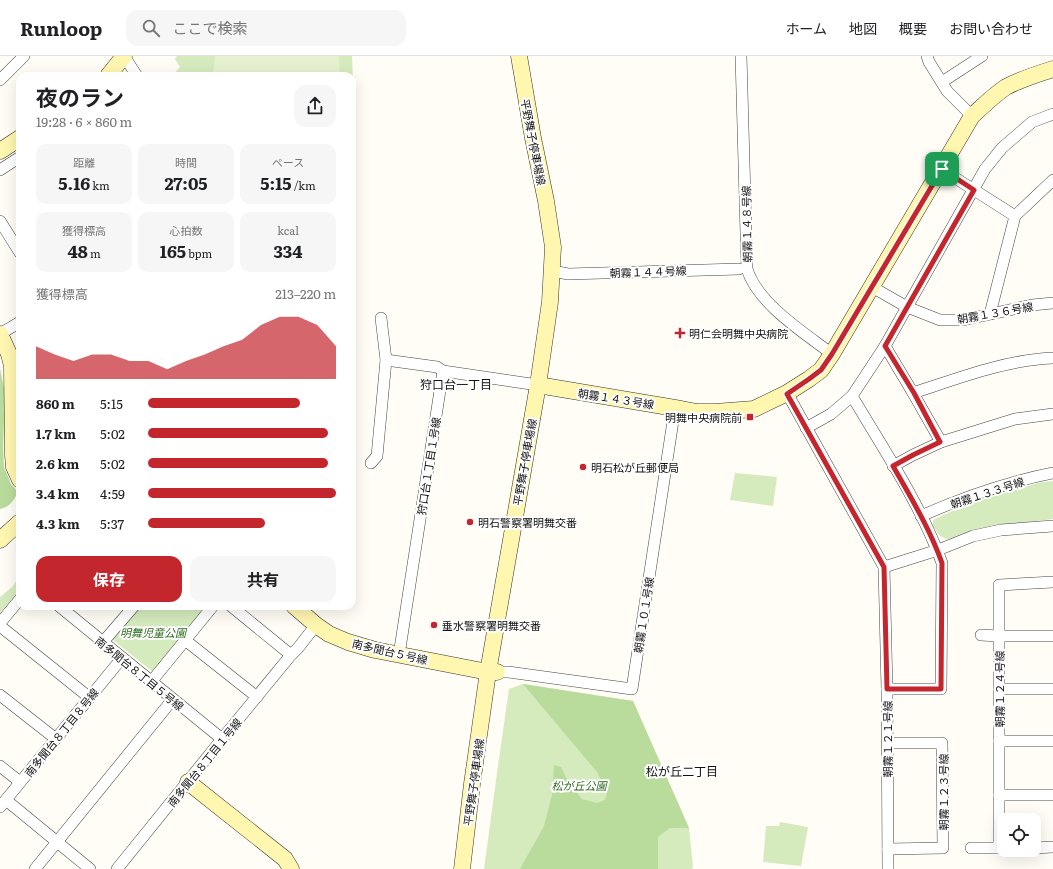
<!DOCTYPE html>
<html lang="ja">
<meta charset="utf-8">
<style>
:root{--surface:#fff;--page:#f6f6f6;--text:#202124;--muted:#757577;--line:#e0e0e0;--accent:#c4262e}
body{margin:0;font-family:Literata,"Noto Sans JP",serif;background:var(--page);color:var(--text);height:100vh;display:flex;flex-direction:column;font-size:15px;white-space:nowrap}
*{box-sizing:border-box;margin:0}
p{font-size:13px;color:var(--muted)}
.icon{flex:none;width:22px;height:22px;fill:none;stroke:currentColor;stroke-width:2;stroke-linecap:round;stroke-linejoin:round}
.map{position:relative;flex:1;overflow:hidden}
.sheet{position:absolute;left:16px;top:16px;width:340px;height:538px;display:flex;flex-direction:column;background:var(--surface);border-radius:12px;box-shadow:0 4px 16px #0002}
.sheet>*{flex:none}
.tools{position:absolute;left:997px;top:757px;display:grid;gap:8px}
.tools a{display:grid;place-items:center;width:44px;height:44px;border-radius:8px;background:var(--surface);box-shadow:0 4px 16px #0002;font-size:20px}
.pin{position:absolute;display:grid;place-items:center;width:34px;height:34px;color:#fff;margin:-17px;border-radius:8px;box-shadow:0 2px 6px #0006}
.round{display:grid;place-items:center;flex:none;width:42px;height:42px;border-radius:12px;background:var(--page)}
.headline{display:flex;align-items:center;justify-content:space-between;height:68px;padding:0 20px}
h1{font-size:22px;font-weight:700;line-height:30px}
.figures{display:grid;grid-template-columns:repeat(3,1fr);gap:6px;height:68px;padding:4px 20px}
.figures div{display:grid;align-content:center;border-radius:10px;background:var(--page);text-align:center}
.figures b{font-size:17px;font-weight:700}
.figures small{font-size:11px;font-weight:400}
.figures p{font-size:11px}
.chart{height:112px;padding:8px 20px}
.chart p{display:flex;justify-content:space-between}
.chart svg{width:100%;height:72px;margin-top:4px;fill:var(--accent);opacity:.7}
.action{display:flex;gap:8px;margin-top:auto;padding:8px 20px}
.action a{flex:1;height:46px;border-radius:12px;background:var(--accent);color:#fff;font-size:16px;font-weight:700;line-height:46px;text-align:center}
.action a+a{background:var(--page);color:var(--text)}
ul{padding:0 20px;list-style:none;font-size:13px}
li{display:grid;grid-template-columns:64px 48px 1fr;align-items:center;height:30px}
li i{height:10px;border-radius:5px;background:var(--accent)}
header{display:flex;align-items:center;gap:24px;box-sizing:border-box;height:56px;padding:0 20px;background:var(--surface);border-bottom:1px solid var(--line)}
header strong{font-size:19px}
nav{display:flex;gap:22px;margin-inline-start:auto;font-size:14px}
.search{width:280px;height:36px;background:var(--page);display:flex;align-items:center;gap:10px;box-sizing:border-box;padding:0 14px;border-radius:12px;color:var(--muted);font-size:15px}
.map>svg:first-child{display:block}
.green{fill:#d5ebbd}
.forest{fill:#b9dc9c}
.pitch{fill:#e6f2cf}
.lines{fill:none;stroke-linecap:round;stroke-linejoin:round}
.street-casing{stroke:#444;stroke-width:12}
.secondary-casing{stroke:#333;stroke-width:17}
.street{stroke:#fff;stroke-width:11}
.secondary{stroke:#fff6b0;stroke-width:16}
.route-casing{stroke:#fff;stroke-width:8}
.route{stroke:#c4262e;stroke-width:5}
.poi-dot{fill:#c4262e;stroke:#fff;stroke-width:1.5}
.labels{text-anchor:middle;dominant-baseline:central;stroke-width:4;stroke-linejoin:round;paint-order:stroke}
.street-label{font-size:11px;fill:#111;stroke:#fff}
.poi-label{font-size:11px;fill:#111;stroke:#fff;text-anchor:start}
.park-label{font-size:11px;font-style:italic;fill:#2f6b1f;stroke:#fff}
.neighbourhood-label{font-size:12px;fill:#111;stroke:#fff}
</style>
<header>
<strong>Runloop</strong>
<div class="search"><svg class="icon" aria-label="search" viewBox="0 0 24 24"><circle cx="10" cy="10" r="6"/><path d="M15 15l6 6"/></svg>ここで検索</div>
<nav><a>ホーム</a><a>地図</a><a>概要</a><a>お問い合わせ</a></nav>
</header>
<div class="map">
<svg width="1053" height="813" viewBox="0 0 1053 813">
<rect width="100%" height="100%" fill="#fffdf5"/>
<g class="green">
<path d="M177 0H352L354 53 352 80V20H172L180 11 175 3Z"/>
<path d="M735 417 777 421 773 450 730 444Z"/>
<path d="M1053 425V463L995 470 957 482 946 483 940 480 933 470V464L965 449 1005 437 1038 427Z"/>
<path d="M20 520V534L0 557V541L12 531Z"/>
<path d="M140 550H207L153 616 113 584Z"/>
<path d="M523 628 633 645 689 772 693 810 692 813H484L497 717 509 633Z"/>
<path d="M780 766 808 771 801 810 763 806 766 770H779Z"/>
</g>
<g class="forest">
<path d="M0 312 5 338 3 391 4 411 11 428 18 436C14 444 9 452 0 453Z"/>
<path d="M523 628 633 645 689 772H670L658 781V813H520L544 770 552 739 554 709 561 711 568 726 582 743 597 747 605 744 607 737 597 716Z"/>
</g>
<path class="pitch" d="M215 0H339L340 20H246L213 18Z"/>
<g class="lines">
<g class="street-casing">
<g id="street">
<path d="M124 0 137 20"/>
<path d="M741 0 747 213C758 248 803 276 832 298"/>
<path d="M927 0 929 6 947 35 972 60"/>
<path d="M0 24 24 0"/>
<path d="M942 26 982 0"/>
<path d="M941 113 1015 160"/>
<path d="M0 114 20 101"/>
<path d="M0 165 20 197"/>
<path d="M558 216 568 218 739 213"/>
<path d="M872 231 907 251 940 264H963L1032 249 1053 247"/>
<path d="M990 258 1015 160 1053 124"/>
<path d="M0 278 20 266"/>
<path d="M885 290 913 337 941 386"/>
<path d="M386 304 437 311 443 315"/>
<path d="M787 337 884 511 887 633 888 813"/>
<path d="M913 337C959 322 1005 304 1053 302"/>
<path d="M852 340C884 394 921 449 942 507L941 633H887"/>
<path d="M806 372 831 358 852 340 885 290 907 251 985 113 1002 92 1032 66 1053 58"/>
<path d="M371 407 377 400 386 304 381 262"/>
<path d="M893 410 913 399 941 386 1015 363 1053 358"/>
<path d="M921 460C964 441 1007 426 1053 417"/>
<path d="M884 511 938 494 973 480 1001 474 1053 470"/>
<path d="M59 550 222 683"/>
<path d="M231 550 291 599"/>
<path d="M0 567 20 543"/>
<path d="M0 570 90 642"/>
<path d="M981 579 998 580H1053"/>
<path d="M185 584 257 641"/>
<path d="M103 586 134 550"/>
<path d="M399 599 443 315 538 329"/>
<path d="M497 616H508L632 633 675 352"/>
<path d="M151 626 213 550"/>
<path d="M999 633H1053"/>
<path d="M0 639 56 683"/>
<path d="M999 685H1053"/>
<path d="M888 687H942L943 792 888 793"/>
<path d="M0 710 20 726"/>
<path d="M999 739H1053"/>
<path d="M6 744 90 813"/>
<path d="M0 751 122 602"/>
<path d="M971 792H1004"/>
<path d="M999 792V529L1053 526"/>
<path d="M1034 792 1053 791"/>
<path d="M35 813 173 643"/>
<path d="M117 813 222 683 291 599 298 592 316 569"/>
</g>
</g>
<g class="secondary-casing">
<g id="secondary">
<path d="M108 20 124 0"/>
<path d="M0 95 20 82"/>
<path d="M0 278 9 298 12 310 13 399 14 411 20 424"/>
<path d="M538 329 675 352 697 356H715L754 353 787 337 809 323 821 314 832 298 972 60C983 50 994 39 1006 31 1021 23 1037 18 1053 13"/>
<path d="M0 484 20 466"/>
<path d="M294 550 316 569 329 578 348 586 375 594 488 616H497"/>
<path d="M188 726 285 803 291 813"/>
<path d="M462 813 472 728 488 616 538 329 550 246 553 191 546 145 533 82 519 0"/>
</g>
</g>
<use href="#street" class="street"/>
<use href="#secondary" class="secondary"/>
</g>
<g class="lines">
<g class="route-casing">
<path id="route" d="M942 113 974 134 885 290 914 337 940 386 913 399 893 410C911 442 930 473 942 507L941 633H887L884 511 787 338 809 323 821 314 832 298Z"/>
</g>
<use href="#route" class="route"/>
</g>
<g class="poi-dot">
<path d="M678 271h4v4h4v4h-4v4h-4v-4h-4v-4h4z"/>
<rect x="746" y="357" width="8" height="8" rx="2"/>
<circle cx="583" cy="411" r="4"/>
<circle cx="470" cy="466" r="4"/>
<circle cx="434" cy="569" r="4"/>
</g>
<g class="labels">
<g class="street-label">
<text transform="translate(534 86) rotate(79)">平野舞子停車場線</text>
<text transform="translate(746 168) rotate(-91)">朝霧１４８号線</text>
<text transform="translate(648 215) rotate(-2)">朝霧１４４号線</text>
<text transform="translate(995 256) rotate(-10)">朝霧１３６号線</text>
<text transform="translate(616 342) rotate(9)">朝霧１４３号線</text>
<text transform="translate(524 406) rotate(-80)">平野舞子停車場線</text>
<text transform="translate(428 410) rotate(-81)">狩口台１丁目１号線</text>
<text transform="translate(987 436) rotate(-18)">朝霧１３３号線</text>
<text transform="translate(643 559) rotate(-81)">朝霧１０１号線</text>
<text transform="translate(390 595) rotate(13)">南多聞台５号線</text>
<text transform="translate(140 617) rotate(39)">南多聞台８丁目５号線</text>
<text transform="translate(999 633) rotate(-90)">朝霧１２４号線</text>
<text transform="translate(61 676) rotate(-51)">南多聞台８丁目８号線</text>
<text transform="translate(887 683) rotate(-90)">朝霧１２１号線</text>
<text transform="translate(204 706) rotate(-51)">南多聞台８丁目１号線</text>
<text transform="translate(473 726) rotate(-82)">平野舞子停車場線</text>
<text transform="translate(943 736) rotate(-90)">朝霧１２３号線</text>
</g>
<g class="poi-label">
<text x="689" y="277">明仁会明舞中央病院</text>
<text x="742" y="361" text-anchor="end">明舞中央病院前</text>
<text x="591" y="411">明石松が丘郵便局</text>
<text x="478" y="466">明石警察署明舞交番</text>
<text x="442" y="569">垂水警察署明舞交番</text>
</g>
<g class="park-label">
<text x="153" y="576">明舞児童公園</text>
<text x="579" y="729">松が丘公園</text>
</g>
<g class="neighbourhood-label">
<text x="456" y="328">狩口台一丁目</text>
<text x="682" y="715">松が丘二丁目</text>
</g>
</g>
</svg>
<div class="tools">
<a><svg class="icon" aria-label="locate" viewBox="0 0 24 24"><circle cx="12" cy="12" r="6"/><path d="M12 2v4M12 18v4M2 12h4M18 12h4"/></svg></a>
</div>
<div class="pin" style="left:942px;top:113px;background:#1e9e55"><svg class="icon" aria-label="arrive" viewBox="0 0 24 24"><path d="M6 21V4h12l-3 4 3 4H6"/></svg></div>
<section class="sheet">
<div class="headline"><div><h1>夜のラン</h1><p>19:28 · 6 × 860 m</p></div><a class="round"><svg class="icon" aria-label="share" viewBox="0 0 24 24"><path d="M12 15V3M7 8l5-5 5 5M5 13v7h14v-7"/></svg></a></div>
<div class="figures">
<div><p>距離</p><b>5.16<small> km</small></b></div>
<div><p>時間</p><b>27:05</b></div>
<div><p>ペース</p><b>5:15<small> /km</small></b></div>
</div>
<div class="figures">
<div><p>獲得標高</p><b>48<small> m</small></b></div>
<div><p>心拍数</p><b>165<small> bpm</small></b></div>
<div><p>kcal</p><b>334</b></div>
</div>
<div class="chart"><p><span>獲得標高</span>213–220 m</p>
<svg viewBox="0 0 160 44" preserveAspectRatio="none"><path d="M0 44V24L10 29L20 33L30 29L40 29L50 33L60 33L70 38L80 33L90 29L100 24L110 20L120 11L130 6L140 6L150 11L160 24V44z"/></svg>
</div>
<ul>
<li><b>860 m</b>5:15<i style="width:81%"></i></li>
<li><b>1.7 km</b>5:02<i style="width:96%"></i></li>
<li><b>2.6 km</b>5:02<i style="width:96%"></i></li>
<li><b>3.4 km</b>4:59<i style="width:100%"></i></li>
<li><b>4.3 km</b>5:37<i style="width:62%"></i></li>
</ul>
<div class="action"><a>保存</a><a>共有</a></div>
</section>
</div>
